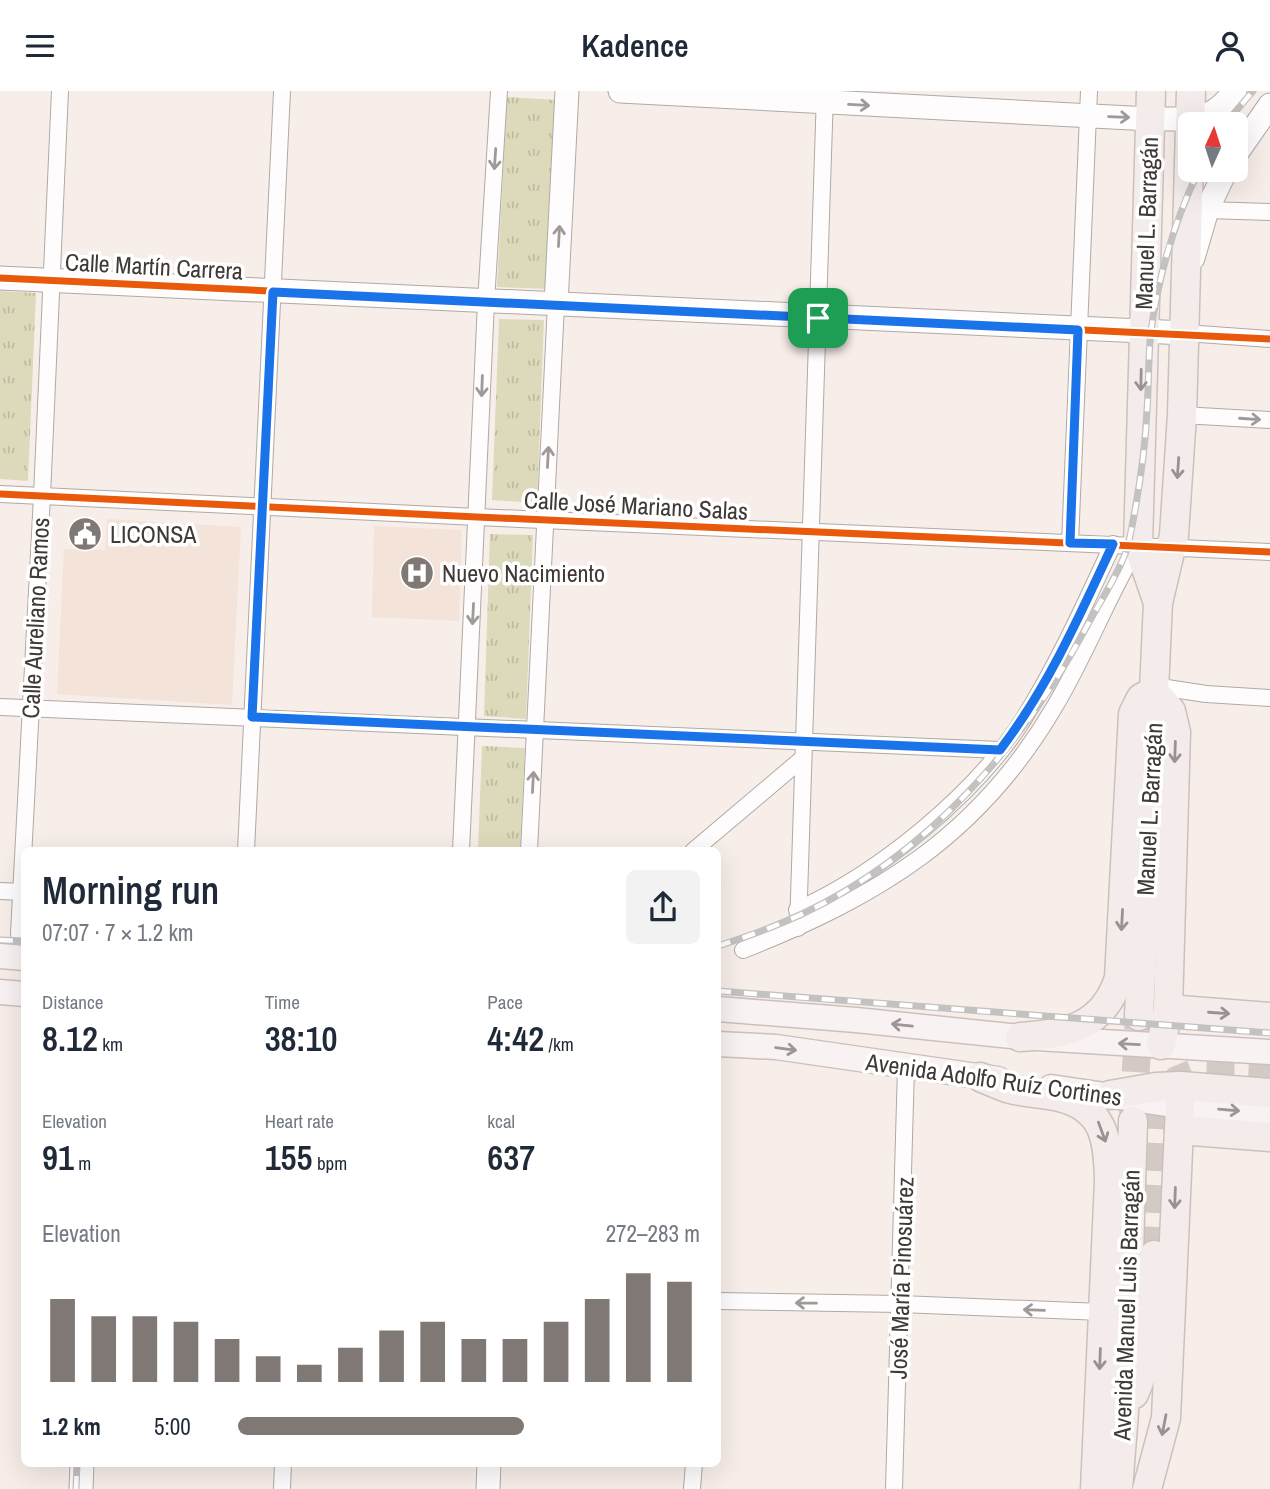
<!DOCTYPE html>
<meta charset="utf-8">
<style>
:root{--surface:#fff;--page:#f2f2f3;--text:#1f2937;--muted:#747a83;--accent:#807874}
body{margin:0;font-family:"Archivo Narrow",sans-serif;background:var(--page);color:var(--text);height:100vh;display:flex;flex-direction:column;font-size:26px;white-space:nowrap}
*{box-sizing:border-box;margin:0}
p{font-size:23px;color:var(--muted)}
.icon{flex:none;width:38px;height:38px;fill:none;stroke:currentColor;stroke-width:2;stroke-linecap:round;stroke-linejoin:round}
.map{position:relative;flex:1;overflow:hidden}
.sheet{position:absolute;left:21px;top:756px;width:700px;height:620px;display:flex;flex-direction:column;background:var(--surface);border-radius:10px;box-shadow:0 7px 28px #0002}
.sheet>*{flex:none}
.needle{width:46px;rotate:3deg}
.fabs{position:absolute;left:1178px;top:21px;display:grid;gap:14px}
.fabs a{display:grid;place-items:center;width:70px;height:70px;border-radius:10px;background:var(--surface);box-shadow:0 7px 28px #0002;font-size:35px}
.pin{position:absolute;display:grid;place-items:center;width:60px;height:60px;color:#fff;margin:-30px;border-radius:14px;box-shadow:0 4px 10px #0006}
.round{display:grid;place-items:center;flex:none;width:74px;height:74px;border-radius:10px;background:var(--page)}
.overview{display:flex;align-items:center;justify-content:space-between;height:119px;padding:0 21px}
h1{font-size:38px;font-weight:600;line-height:52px}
.figures{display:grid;grid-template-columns:repeat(3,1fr);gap:10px;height:119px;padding:7px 21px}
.figures div{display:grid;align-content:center}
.figures b{font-size:35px;font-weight:600}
.figures small{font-size:19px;font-weight:400}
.figures p{font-size:19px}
.chart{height:196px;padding:14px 21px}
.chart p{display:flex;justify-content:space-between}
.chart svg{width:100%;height:126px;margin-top:7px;stroke:var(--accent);stroke-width:6}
ul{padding:0 21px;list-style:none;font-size:23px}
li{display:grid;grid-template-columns:112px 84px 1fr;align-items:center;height:52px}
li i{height:18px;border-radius:9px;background:var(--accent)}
header{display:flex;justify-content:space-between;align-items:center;height:91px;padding:0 21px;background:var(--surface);font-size:32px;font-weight:600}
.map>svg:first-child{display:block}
.built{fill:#f3e3d8}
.park{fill:url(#park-tufts)}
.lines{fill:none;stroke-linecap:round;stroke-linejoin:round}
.highway-tunnel{stroke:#d3cac5;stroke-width:28;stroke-dasharray:28 14;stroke-linecap:butt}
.street-casing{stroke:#b0a9a5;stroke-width:18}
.secondary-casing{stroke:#b0a9a5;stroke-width:25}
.primary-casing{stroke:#ccc0bd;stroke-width:27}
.highway-casing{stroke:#ccc0bd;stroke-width:31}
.street{stroke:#fefcfc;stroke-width:16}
.secondary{stroke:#fefcfc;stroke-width:23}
.primary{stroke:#f8f2f2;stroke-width:24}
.highway{stroke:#f4eceb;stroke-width:28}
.rail-casing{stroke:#c4c2c1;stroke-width:7}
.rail{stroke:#fff;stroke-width:4.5;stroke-dasharray:13;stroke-linecap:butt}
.cycleway-casing{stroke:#fff;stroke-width:11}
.cycleway{stroke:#e8590c;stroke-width:7}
.oneway{stroke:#9f9a98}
.oneway2{stroke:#9a9290}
.oneway3{stroke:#9c9694}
.route-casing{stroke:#fff;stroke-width:14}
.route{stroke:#1a73e8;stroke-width:9}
.labels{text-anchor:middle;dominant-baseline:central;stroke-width:7;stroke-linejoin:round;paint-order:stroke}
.street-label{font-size:24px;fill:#403935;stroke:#fff}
.poi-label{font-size:24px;fill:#403935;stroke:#fff;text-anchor:start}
</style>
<header><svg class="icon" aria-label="menu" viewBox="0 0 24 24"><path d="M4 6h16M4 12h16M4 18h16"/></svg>Kadence<svg class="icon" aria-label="person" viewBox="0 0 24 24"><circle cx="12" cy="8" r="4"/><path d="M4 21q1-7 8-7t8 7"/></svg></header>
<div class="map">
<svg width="1270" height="1398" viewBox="0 0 1270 1398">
<defs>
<pattern id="park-tufts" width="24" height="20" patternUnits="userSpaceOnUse" patternTransform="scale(1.75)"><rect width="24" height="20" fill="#dcdaba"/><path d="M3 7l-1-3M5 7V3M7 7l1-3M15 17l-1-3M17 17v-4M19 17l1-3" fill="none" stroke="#bebca0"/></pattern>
</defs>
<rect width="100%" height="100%" fill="#f8eee9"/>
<g class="built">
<path d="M107 428 241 436 232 614 57 603 64 458 105 459Z"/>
<path d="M374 435 462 439 459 530 372 526Z"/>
</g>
<g class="park">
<path d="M507 6 558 9 550 198 497 196Z"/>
<path d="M0 200 36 202 28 390 0 388Z"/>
<path d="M499 228 544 229 537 412 492 409Z"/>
<path d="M490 443 533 444 526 628 484 625Z"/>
<path d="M482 655 525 657 520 759H478Z"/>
</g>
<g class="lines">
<g class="highway-tunnel">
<path d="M1133 1023 1139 927"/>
<path d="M1154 1164 1161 1027 1169 998 1177 989 1194 982 1270 985"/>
</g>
<g class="street-casing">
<g id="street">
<path d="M1207 119 1270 121"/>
<path d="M1185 242 1270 248"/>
<path d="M1182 324 1270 329"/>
<path d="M0 403 477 426 1270 461"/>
<path d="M1070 452 1089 0"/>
<path d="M1154 595 1206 603 1270 607"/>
<path d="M0 616 1000 659"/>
<path d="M246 760 282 0"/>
<path d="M461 760 486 211 499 0"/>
<path d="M529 760 556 213"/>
<path d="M693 760 803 667"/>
<path d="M0 800 24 801"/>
<path d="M797 819C878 783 975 704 1023 629 1058 573 1085 513 1113 453"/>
<path d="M798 837 825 2"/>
<path d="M19 843 42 405 60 0"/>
<path d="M743 859C879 805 979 745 1055 615 1086 563 1107 507 1138 454"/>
<path d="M718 1210 900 1213 1102 1221"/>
<path d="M282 1398 283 1372"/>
<path d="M692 1398 694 1372"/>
<path d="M894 1398 906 976"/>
</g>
</g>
<g class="secondary-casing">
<g id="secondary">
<path d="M620 0 1150 28C1192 27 1207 35 1235 0"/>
<path d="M1236 63 1270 14"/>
<path d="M1193 167 1207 119 1226 79"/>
<path d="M0 187 1185 242"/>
<path d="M556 213 567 0"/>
<path d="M81 1398 82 1372"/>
<path d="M488 1398 489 1372"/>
</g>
</g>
<g class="primary-casing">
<g id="primary">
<path d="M0 865 24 867"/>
<path d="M0 901 24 903"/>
<path d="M718 918 856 929 1020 946 1270 961"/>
<path d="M718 953 776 956 998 988"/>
<path d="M1051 996 1180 1015 1270 1023"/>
</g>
</g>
<g class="highway-casing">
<g id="highway">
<path d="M1151 0 1138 454 1158 512"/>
<path d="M1168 918 1270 926"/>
<path d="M1139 925 1158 512 1174 444 1182 324 1191 0"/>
<path d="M1020 946C1066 943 1103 937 1119 887L1133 623 1141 607 1154 600 1171 620 1176 641 1168 918 1161 954"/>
<path d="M980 986C990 990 1000 995 1010 998 1026 1002 1043 1002 1059 1006 1105 1017 1108 1049 1109 1090L1095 1398"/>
<path d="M1110 1004 1156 996 1181 995 1270 1002"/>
<path d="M1179 1039 1270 1046"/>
<path d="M1134 1303C1153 1263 1150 1208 1154 1164"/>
<path d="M1118 1398 1124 1322 1133 1030"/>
<path d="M1147 1398 1166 1327 1180 1015"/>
</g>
</g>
<use href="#street" class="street"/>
<use href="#secondary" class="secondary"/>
<use href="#primary" class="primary"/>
<use href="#highway" class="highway"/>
<g class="rail-casing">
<g id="rail">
<path d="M1225 33 1253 0"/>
<path d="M0 849 24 850"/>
<path d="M718 855C746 846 774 836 802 823 927 764 1022 656 1087 535 1099 512 1124 475 1129 450 1138 407 1145 363 1147 319 1149 293 1148 266 1151 240 1159 182 1174 131 1199 79"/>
<path d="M718 900 1270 942"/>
<path d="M76 1398 77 1372"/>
</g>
</g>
<use href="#rail" class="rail"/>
<g class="cycleway-casing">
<g id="cycleway">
<path d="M0 187 1270 248"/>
<path d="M0 403 477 426 1270 461"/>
</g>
</g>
<use href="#cycleway" class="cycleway"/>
</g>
<defs><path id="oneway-shaft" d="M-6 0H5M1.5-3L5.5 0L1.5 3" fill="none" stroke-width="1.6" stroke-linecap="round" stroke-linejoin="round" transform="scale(1.75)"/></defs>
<g class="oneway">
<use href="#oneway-shaft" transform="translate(859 14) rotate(3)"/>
<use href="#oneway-shaft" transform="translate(1119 26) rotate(2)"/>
<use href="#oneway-shaft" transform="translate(495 68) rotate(94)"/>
<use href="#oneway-shaft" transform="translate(559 145) rotate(-87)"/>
<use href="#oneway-shaft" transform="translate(482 295) rotate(92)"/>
<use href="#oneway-shaft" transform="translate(1250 328) rotate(4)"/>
<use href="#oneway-shaft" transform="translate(548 366) rotate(-87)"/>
<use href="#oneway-shaft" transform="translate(473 523) rotate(93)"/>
<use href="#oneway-shaft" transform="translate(533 691) rotate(-87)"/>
<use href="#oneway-shaft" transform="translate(806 1212) rotate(-179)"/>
<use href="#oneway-shaft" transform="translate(1034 1219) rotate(-178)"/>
</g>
<g class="oneway2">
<use href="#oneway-shaft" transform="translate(1141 289) rotate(91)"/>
<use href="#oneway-shaft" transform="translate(1178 377) rotate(94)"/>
<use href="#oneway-shaft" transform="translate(1175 661) rotate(92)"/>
<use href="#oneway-shaft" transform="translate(1122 829) rotate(93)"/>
<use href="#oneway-shaft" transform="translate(1219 922) rotate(4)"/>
<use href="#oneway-shaft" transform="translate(1102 1041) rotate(70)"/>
<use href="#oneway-shaft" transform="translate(1175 1107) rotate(92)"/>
<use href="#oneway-shaft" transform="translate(1100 1268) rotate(92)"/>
<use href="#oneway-shaft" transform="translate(1164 1334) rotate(101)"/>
</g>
<g class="oneway3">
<use href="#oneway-shaft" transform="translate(902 934) rotate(-174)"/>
<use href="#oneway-shaft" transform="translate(1129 953) rotate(-177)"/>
<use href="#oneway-shaft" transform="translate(786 958) rotate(8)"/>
<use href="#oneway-shaft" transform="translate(1229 1019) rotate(5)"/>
</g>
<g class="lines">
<g class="route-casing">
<path id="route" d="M273 201 1078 239 1070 452 1113 453C1080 524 1048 596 1000 659L252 626Z"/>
</g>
<use href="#route" class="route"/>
</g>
<defs>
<g id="civic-disc" transform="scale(1.75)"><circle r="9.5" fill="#807874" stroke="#fff"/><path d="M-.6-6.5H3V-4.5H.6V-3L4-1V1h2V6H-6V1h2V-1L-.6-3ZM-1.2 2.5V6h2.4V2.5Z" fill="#fff"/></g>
<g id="hospital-disc" transform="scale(1.75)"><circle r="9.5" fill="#807874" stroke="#fff"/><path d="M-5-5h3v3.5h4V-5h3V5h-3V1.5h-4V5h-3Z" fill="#fff"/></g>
</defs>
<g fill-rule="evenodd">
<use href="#civic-disc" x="85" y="443"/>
<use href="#hospital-disc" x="417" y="482"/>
</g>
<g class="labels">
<g class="street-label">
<text transform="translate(1146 132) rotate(-88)">Manuel L. Barragán</text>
<text transform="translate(154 175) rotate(3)">Calle Martín Carrera</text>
<text transform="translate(636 414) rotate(3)">Calle José Mariano Salas</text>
<text transform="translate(35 527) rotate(-87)">Calle Aureliano Ramos</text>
<text transform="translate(1149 718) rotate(-87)">Manuel L. Barragán</text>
<text transform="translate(994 988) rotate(8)">Avenida Adolfo Ruíz Cortines</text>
<text transform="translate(901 1187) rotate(-88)">José María Pinosuárez</text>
<text transform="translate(1126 1214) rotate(-88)">Avenida Manuel Luis Barragán</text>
</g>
<g class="poi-label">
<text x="110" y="443">LICONSA</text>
<text x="442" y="482">Nuevo Nacimiento</text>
</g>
</g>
</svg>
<div class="fabs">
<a><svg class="needle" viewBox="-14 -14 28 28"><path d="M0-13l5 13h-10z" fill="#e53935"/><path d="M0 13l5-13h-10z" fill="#747a83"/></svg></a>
</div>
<div class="pin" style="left:818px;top:227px;background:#1e9e55"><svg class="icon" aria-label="arrive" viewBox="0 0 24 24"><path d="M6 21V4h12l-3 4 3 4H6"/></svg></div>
<section class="sheet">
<div class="overview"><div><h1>Morning run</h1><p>07:07 · 7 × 1.2 km</p></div><a class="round"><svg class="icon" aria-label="share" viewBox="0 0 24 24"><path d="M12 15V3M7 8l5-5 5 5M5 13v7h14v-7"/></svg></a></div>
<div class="figures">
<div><p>Distance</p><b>8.12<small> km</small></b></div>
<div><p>Time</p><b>38:10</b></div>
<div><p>Pace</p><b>4:42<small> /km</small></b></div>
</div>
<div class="figures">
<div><p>Elevation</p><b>91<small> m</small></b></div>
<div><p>Heart rate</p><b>155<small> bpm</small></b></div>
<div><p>kcal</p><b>637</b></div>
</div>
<div class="chart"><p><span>Elevation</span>272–283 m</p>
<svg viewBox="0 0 160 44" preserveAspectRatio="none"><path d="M5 44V15M15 44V21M25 44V21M35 44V23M45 44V29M55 44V35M65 44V38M75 44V32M85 44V26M95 44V23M105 44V29M115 44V29M125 44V23M135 44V15M145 44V6M155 44V9"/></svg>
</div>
<ul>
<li><b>1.2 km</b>5:00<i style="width:62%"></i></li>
</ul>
</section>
</div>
